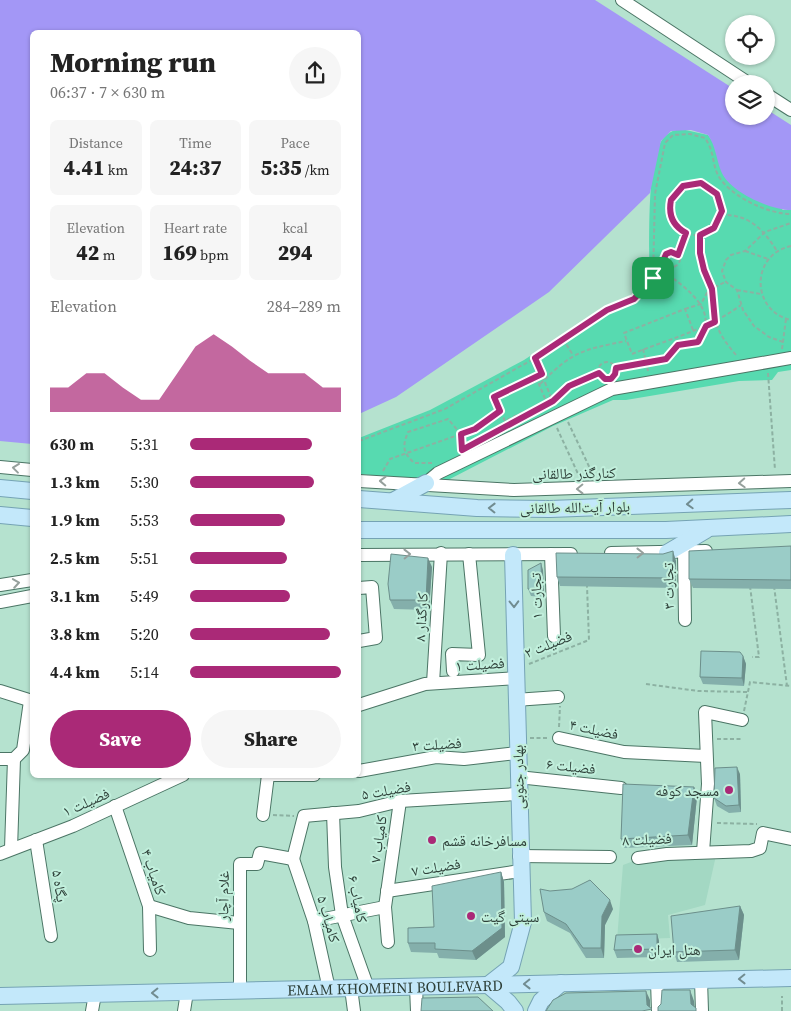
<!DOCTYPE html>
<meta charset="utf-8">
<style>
:root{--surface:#fff;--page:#f6f6f6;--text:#222;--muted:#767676;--accent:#aa2977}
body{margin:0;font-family:"Source Serif 4","Noto Naskh Arabic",serif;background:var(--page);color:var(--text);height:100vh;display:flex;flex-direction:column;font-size:19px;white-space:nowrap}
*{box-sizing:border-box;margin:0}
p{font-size:16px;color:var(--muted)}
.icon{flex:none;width:28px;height:28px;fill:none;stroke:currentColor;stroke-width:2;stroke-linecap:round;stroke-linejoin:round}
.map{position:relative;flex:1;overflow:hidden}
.sheet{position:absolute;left:30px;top:30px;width:331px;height:748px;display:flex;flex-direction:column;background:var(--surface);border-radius:8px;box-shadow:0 1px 4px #0004}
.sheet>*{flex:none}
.tools{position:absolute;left:725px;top:15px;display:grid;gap:10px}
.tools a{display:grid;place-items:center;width:50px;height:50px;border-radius:50%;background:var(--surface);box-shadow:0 1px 4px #0004;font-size:25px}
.pin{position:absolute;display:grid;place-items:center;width:42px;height:42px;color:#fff;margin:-21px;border-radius:10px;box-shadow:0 2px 8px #0006}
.round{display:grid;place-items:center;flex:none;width:52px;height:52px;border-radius:26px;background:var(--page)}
.head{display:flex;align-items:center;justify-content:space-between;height:85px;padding:0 20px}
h1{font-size:28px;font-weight:800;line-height:38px}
.metrics{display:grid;grid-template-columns:repeat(3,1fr);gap:8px;height:85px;padding:5px 20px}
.metrics div{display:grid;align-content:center;border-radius:8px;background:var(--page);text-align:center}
.metrics b{font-size:21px;font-weight:800}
.metrics small{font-size:14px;font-weight:400}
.metrics p{font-size:14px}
.chart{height:140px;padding:10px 20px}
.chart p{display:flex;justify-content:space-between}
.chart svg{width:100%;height:90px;margin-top:5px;fill:var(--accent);opacity:.7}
.action{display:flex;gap:10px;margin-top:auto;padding:10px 20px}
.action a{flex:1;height:58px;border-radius:30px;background:var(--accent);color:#fff;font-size:20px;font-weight:800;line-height:58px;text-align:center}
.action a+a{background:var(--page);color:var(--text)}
ul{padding:0 20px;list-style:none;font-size:16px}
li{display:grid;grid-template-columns:80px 60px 1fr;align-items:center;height:38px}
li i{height:12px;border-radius:6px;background:var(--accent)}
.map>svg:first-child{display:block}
.built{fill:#a3d8c3}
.green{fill:#57dab0}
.water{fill:#a397f6}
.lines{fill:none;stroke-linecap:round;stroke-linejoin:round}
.minor-casing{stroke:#4b7565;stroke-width:14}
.major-casing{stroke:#75a3b4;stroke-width:18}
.path{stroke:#8cb1a2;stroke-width:2;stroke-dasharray:4 2.5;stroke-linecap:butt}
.minor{stroke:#fff;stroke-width:12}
.major{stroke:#c3e8fa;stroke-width:16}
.wall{fill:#84afab}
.shaded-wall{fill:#6c8f8b}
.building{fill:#9accc7;stroke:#6c8f8b}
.oneway{stroke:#96a09c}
.oneway2{stroke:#718c90}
.route-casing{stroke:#fff;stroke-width:10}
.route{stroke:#aa2977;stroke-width:6}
.poi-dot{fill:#aa2977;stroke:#c1efdc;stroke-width:2}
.labels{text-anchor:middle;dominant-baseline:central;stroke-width:4;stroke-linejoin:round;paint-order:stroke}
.street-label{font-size:15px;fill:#2e4039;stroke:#c1efdc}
.poi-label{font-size:15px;fill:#2e4039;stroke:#c1efdc;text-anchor:start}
</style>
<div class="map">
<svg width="791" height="1011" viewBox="0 0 791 1011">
<rect width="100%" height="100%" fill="#b5e2cf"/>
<path class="built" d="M717 851 705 905 668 915 670 938 617 940 623 865 642 858Z"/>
<path class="green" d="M681 129 708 135 716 146 719 159 783 210H791V370L778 372 772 380 739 381 626 400H613L553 426 446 481 359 474V438L430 410 524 360 605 307 635 293 649 276C650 247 646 162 662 140 667 133 673 130 681 129Z"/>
<path class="water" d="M0 0H595L734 89V116H766V109L791 125V210C771 210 729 192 721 171 716 158 716 147 708 135L691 130 671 131 661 141 650 193 549 292 396 397 359 414V32H32V444L0 441Z"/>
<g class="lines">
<g class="minor-casing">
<g id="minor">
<path d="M622 0 750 84"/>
<path d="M766 94 791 110"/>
<path d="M0 467 32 470"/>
<path d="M359 481 514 490 791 481"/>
<path d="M426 483 438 473 612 389 791 358"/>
<path d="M684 552 685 620"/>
<path d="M611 553 706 551"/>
<path d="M551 554 554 636"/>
<path d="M359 555 571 554"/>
<path d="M0 585 32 580"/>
<path d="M359 588 372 587 376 638 359 641"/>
<path d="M0 602 32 596"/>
<path d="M453 671 452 654 479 655 469 554"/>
<path d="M433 683 441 553"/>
<path d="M0 691 32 701"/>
<path d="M515 700 558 697"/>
<path d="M359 705 425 684 516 678"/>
<path d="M559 738 624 752 706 756"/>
<path d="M0 759H14L23 750 30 701"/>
<path d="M359 771 436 757 464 759 517 753"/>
<path d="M268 775H314"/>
<path d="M518 777 621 788"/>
<path d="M115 806 149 906 150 950"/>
<path d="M333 813 335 867 342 915 368 988"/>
<path d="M263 815 268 775"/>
<path d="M36 840 51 936"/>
<path d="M11 849 14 759"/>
<path d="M703 852 708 784 705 712 742 720"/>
<path d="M0 854 73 826 183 775"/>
<path d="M519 856 610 857"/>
<path d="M638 858 667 854 751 851 760 848 763 833 791 839"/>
<path d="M293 859 304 816 359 811 400 801 518 794"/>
<path d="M293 859 314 921 329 989"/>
<path d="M387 891 520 871"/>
<path d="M149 906 189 918 239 923"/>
<path d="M314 921 385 907"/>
<path d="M388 942 385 907 400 801"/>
<path d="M701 980 702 1011"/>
<path d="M657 981 658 1011"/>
<path d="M416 987 417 1011"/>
<path d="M351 988 354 1011"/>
<path d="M240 991V864H257L260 853 293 859"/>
<path d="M92 1011 95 994"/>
<path d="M184 1011 187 992"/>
</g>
</g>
<g class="major-casing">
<g id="major">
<path d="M0 488 32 491"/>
<path d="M359 499 477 508 550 509 791 500"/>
<path d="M393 501 426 483"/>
<path d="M0 515 32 518"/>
<path d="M359 530H666L791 524"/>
<path d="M667 553 706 530"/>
<path d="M513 555 523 922 511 967 488 985 508 1002 515 1011"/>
<path id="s1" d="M0 996 791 978"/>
<path d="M536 1011 541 1001 561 983"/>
</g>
</g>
<g class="path">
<circle cx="696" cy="209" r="26"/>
<path d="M721 215C749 214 763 229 777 251"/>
<path d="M700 235C701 257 705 267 711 288 714 298 713 309 715 319 718 333 728 346 737 356"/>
<path d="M791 246C750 255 751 311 791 320"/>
<path d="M745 251 768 259"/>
<circle cx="672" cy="259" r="8"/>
<path d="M678 255 686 234"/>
<path d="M653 278 655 194 665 143 673 135 690 134 705 138C715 153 712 164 718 175 729 196 768 214 791 214"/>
<path d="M737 290 761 294"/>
<path d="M685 309 701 304 708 291 725 282"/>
<path d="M693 330 685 309 624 333 632 354C669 339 709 329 741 305"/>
<path d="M563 339 573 355"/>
<path d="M783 342 769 337 754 326 743 310 737 290 726 282 722 271 726 260 731 255 745 251 765 232 791 223"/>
<path d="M643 349 648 371"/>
<path d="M782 349 786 319"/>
<path d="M535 358 553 402"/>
<circle cx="607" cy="371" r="9"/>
<path d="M616 368 666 359 678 345 698 341C700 337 704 332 705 327 711 303 677 281 661 270"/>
<path d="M768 373 775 470"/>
<path d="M536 377 546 401 505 421 494 397Z"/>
<path d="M540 384C573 351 582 350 626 341"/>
<path d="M568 422 594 477"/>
<path d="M557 428 579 476"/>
<path d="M483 438 553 401 569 386 599 373"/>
<path d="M359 441 445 409 535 358 607 309 634 299 666 264"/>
<path d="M432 463H414C403 452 402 447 408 432L448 419 461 434 462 451"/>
<path d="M383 471 390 459 475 429 500 411"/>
<path d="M750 586 759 657H752"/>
<path d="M774 586 787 686"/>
<path d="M529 664 589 640 587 586"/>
<path d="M646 684 698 691 748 692"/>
<path d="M744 711 750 682 791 686"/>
<path d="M559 727 560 706"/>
<path d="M530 738H548"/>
<path d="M717 739H742"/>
<path d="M273 815 294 816"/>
<path d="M717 823 757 824"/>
<path d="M782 1011V996"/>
</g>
<use href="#minor" class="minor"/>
<use href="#major" class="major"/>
</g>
<g class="wall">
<path d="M791 546V589L693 588 689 579Z"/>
<path d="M676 561V588L560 586 557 577Z"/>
<path d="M432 567 429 610 394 609 390 600Z"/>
<path d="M543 570 544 597 531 596 528 589Z"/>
<path d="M743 656 746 664 744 686 703 684 700 677Z"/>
<path d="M740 774 741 812 729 813 717 806 714 798Z"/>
<path d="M694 787 697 797 692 845 624 848 621 839Z"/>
<path d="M501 872 504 882 505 937 476 960 439 958 437 953 411 952 408 943 434 927Z"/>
<path d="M740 906 744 915 739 960 677 962 674 952Z"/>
<path d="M613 909 605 925 604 958H586L570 933 547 921 544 912Z"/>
<path d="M657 934 659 941V957L617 958 614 950Z"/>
</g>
<g class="shaded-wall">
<path d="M673 551 676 561V588L673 578Z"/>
<path d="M428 558 432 567 429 610 426 600Z"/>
<path d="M541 563 543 570 544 597 542 590Z"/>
<path d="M743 656 746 664 744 686 742 678Z"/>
<path d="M737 767 740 774 741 812 739 805Z"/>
<path d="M694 787 697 797 692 845 688 835Z"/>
<path d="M501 872 504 882 505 937 476 960 472 951Z"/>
<path d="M610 900 613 909 605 925 604 958 601 948 602 916Z"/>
<path d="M740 906 744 915 739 960 735 950Z"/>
<path d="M657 934 659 941V957L657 949Z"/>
<path d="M690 990 694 1001 695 1011 691 1004Z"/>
<path d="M646 991 650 1000V1009L647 1005Z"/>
</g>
<g class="building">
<path d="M791 546V580L689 579V551Z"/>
<path d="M673 551V578L557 577 556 553 663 554Z"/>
<path d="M391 554 428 558 426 600H390L388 584Z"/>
<path d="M541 563 542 590 528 589V570Z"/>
<path d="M701 651 740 652 743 656 742 678 700 677Z"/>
<path d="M737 767 739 805 726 806 714 798 715 768Z"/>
<path d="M623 784 694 787 688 835 621 839Z"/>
<path d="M501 872 502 928 472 951 435 949V943H408V928L434 927 432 886Z"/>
<path d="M590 880 610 900 602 916 601 948H583L566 924 544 912 540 889 550 891 572 889Z"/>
<path d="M740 906 735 950 674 952 671 916Z"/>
<path d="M657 934V949L614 950 616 935Z"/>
<path d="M662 990H690L691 1004 696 1008V1011H658V1007L661 1004Z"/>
<path d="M646 991 647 1005 652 1009 642 1011H546L553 1000 566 993Z"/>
<path d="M478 997 493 1011H421L422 998Z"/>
</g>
<defs><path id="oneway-chevron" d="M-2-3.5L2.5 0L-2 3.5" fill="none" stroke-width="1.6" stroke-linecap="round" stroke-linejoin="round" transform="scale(1.25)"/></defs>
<g class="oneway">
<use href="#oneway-chevron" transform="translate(16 468) rotate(-173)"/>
<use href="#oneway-chevron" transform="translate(383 481) rotate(-178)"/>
<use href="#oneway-chevron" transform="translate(742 483) rotate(177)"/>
<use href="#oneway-chevron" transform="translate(580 489) rotate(179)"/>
<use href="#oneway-chevron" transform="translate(640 553) rotate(-1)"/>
<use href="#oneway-chevron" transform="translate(407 554) rotate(-1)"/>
<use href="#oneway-chevron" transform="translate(16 583) rotate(-9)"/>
</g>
<g class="oneway2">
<use href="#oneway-chevron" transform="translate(690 504) rotate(177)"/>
<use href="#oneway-chevron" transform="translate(492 508) rotate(-179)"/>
<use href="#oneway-chevron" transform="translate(514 604) rotate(89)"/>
<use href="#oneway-chevron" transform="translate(742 979) rotate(179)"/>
<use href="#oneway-chevron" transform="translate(527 984) rotate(179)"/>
<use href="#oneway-chevron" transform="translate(155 993) rotate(179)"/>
</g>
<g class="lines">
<g class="route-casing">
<path id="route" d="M701 183 717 194 722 211 714 228 700 235V253L704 270 712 289 715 322 706 326 698 342 678 345 666 359 616 368 615 374 611 379H605L599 373 569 386 553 401 462 450 461 434 475 429 500 411 494 397 542 374 535 358 607 310 634 299 666 264 664 259 666 254 671 252 678 255 686 233C673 226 668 215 671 200L683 186Z"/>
</g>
<use href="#route" class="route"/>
</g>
<g class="poi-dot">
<circle cx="729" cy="790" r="5"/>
<circle cx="432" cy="840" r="5"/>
<circle cx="471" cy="916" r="5"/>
<circle cx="638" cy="949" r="5"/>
</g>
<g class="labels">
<g class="street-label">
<text transform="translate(574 473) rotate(-1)">کنارگذر طالقانی</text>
<text transform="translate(575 507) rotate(-1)">بلوار آیت‌الله طالقانی</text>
<text transform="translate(668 586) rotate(-91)">تجارت ۳</text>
<text transform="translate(536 596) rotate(-92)">تجارت ۱</text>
<text transform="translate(421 617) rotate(-87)">کارگذار ۸</text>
<text transform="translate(548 644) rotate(-22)">فضیلت ۲</text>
<text transform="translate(480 664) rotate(-4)">فضیلت ۱</text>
<text transform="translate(594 729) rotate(12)">فضیلت ۴</text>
<text transform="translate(437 744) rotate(-4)">فضیلت ۳</text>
<text transform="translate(571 766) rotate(6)">فضیلت ۶</text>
<text transform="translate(518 777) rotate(-91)">بهادر جنوبی</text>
<text transform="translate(386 790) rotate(-10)">فضیلت ۵</text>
<text transform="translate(86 802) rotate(-24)">فضیلت ۱</text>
<text transform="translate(378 839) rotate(-82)">کامیاب ۷</text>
<text transform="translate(647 839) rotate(-3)">فضیلت ۸</text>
<text transform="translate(436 867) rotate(-9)">فضیلت ۷</text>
<text transform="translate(154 872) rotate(71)">کامیاب ۴</text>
<text transform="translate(60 886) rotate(81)">پگاه ۵</text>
<text transform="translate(223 896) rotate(-89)">غلام آچار</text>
<text transform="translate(358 899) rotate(78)">کامیاب ۶</text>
<text transform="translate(329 919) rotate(74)">کامیاب ۵</text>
<text stroke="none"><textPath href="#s1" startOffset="395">EMAM KHOMEINI BOULEVARD</textPath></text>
</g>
<g class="poi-label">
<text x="719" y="790" text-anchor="end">مسجد کوفه</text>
<text x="442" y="840">مسافرخانه قشم</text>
<text x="481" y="916">سیتی گیت</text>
<text x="648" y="949">هتل ایران</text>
</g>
</g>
</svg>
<div class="tools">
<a><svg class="icon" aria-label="locate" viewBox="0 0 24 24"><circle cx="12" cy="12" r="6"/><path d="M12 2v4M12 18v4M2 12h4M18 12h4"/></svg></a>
<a><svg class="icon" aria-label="layers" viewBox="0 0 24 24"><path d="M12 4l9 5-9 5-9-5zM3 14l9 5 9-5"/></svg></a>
</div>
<div class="pin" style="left:653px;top:278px;background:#1e9e55"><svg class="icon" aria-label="arrive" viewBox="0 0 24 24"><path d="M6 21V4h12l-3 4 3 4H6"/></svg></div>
<section class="sheet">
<div class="head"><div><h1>Morning run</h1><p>06:37 · 7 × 630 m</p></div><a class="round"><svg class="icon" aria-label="share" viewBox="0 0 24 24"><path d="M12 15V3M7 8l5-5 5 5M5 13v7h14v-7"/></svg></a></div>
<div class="metrics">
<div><p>Distance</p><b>4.41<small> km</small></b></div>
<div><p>Time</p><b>24:37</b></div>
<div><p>Pace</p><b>5:35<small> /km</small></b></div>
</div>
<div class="metrics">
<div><p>Elevation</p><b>42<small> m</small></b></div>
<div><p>Heart rate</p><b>169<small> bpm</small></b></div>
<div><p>kcal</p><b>294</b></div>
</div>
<div class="chart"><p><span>Elevation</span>284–289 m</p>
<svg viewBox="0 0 160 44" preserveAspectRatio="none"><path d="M0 44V32L10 32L20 25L30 25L40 32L50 38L60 38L70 25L80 12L90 6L100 12L110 19L120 25L130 25L140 25L150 32L160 32V44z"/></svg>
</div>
<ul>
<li><b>630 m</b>5:31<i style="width:81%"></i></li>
<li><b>1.3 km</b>5:30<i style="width:82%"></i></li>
<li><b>1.9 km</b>5:53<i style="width:63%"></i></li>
<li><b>2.5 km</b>5:51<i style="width:64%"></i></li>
<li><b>3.1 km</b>5:49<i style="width:66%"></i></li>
<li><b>3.8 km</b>5:20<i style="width:93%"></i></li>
<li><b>4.4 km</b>5:14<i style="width:100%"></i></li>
</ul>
<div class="action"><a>Save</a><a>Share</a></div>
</section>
</div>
